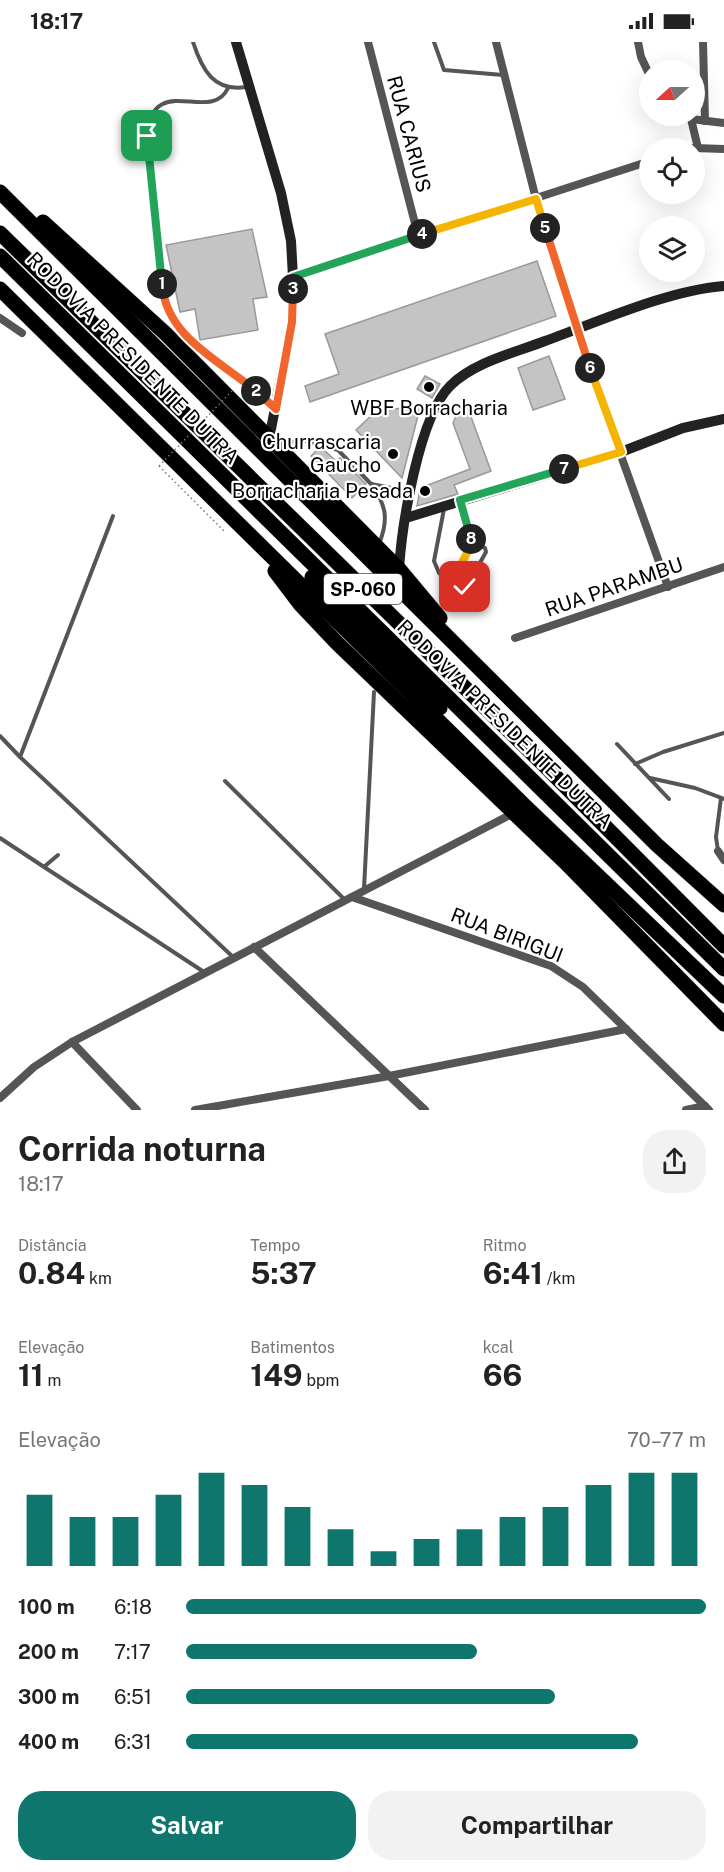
<!DOCTYPE html>
<html lang="pt">
<meta charset="utf-8">
<style>
:root{--surface:#fff;--page:#f2f2f2;--text:#222;--muted:#767676;--accent:#0f766e}
body{margin:0;font-family:"Public Sans",sans-serif;background:var(--page);color:var(--text);height:100vh;display:flex;flex-direction:column;font-size:22px;white-space:nowrap}
*{box-sizing:border-box;margin:0}
p{font-size:20px;color:var(--muted)}
.icon{flex:none;width:33px;height:33px;fill:none;stroke:currentColor;stroke-width:2;stroke-linecap:round;stroke-linejoin:round}
.map{position:relative;height:1068px;overflow:hidden}
.side{display:flex;flex-direction:column;background:var(--surface);flex:1}
.side>*{flex:none}
.needle{width:39px;rotate:249deg}
.tools{position:absolute;left:639px;top:18px;display:grid;gap:12px}
.tools a{display:grid;place-items:center;width:66px;height:66px;border-radius:50%;background:var(--surface);box-shadow:0 6px 24px #0002;font-size:30px}
.pin{position:absolute;display:grid;place-items:center;width:51px;height:51px;color:#fff;margin:-26px;border-radius:12px;box-shadow:0 3px 9px #0006}
.km{position:absolute;width:30px;height:30px;margin:-15px;border-radius:50%;background:#222;color:#fff;font-size:16px;line-height:30px;text-align:center}
.round{display:grid;place-items:center;flex:none;width:63px;height:63px;border-radius:24px;background:var(--page)}
.head{display:flex;align-items:center;justify-content:space-between;height:102px;padding:0 18px}
h1{font-size:33px;font-weight:700;line-height:45px}
.metrics{display:grid;grid-template-columns:repeat(3,1fr);gap:9px;height:102px;padding:6px 18px}
.metrics div{display:grid;align-content:center}
.metrics b{font-size:30px;font-weight:700}
.metrics small{font-size:16px;font-weight:400}
.metrics p{font-size:16px}
.chart{height:168px;padding:12px 18px}
.chart p{display:flex;justify-content:space-between}
.chart svg{width:100%;height:108px;margin-top:6px;stroke:var(--accent);stroke-width:6}
.cta{display:flex;gap:12px;margin-top:auto;padding:12px 18px}
.cta a{flex:1;height:69px;border-radius:24px;background:var(--accent);color:#fff;font-size:24px;font-weight:700;line-height:69px;text-align:center}
.cta a+a{background:var(--page);color:var(--text)}
ul{padding:0 18px;list-style:none;font-size:20px}
li{display:grid;grid-template-columns:96px 72px 1fr;align-items:center;height:45px}
li i{height:15px;border-radius:8px;background:var(--accent)}
.status{display:flex;justify-content:space-between;align-items:center;height:42px;padding:0 30px;background:var(--surface);direction:ltr}
.status svg{height:16px;fill:currentColor}
.map>svg:first-child{display:block}
.building{fill:#c4c4c4;stroke:#999;stroke-width:1.5}
.lines{fill:none;stroke-linecap:round;stroke-linejoin:round}
.highway-casing{stroke:#dbdbdb;stroke-width:16}
.path{stroke:#777;stroke-width:1.5;stroke-dasharray:1.5 3;stroke-linecap:butt}
.lane{stroke:#555;stroke-width:4}
.street{stroke:#555;stroke-width:8}
.secondary{stroke:#222;stroke-width:10}
.highway{stroke:#000;stroke-width:15}
.path-bridge{stroke:#777;stroke-width:1.5;stroke-dasharray:1.5 3;stroke-linecap:butt}
.split-1-casing{stroke:#fff;stroke-width:12}
.split-2-casing{stroke:#fff;stroke-width:12}
.split-3-casing{stroke:#fff;stroke-width:12}
.split-4-casing{stroke:#fff;stroke-width:12}
.split-5-casing{stroke:#fff;stroke-width:12}
.split-6-casing{stroke:#fff;stroke-width:12}
.split-7-casing{stroke:#fff;stroke-width:12}
.split-8-casing{stroke:#fff;stroke-width:12}
.split-9-casing{stroke:#fff;stroke-width:12}
.split-1{stroke:#22a559;stroke-width:8}
.split-2{stroke:#f0652b;stroke-width:8}
.split-3{stroke:#f0652b;stroke-width:8}
.split-4{stroke:#22a559;stroke-width:8}
.split-5{stroke:#f5b400;stroke-width:8}
.split-6{stroke:#f0652b;stroke-width:8}
.split-7{stroke:#f5b400;stroke-width:8}
.split-8{stroke:#22a559;stroke-width:8}
.split-9{stroke:#f5b400;stroke-width:8}
.poi-dot{fill:#000;stroke:#fff;stroke-width:2}
.labels{text-anchor:middle;dominant-baseline:central;stroke-width:4.5;stroke-linejoin:round;paint-order:stroke}
.shield{fill:#fff;stroke:#4c4c4c;stroke-width:1.5}
.shield-label{font-size:18px;font-weight:bold;fill:#000}
.street-label{font-size:20px;fill:#000;stroke:#fff}
.poi-label{font-size:20px;fill:#000;stroke:#fff;text-anchor:end}
</style>
<div class="status"><b>18:17</b><svg viewBox="0 0 49 12"><path d="M0 12V9h3v3zM5 12V6h3v6zM10 12V3h3v9zM15 12V0h3v12zM26 1h20v11H26zM47 4h2v5h-2z"/></svg></div>
<div class="map">
<svg width="724" height="1068" viewBox="0 0 724 1068">
<rect width="100%" height="100%" fill="#fff"/>
<g class="building">
<path d="M252 187 267 255 253 257 258 288 200 298 195 267 180 270 166 203Z"/>
<path d="M537 219 556 274 310 360 305 344 339 332 325 292Z"/>
<path d="M549 314 565 357 533 368 518 326Z"/>
<path d="M425 334 440 342 432 356 417 347Z"/>
<path d="M414 363 420 366 402 436 356 388 373 372Z"/>
<path d="M467 364 491 429 454 443 458 452 417 464 420 446 470 427 453 381 459 367Z"/>
<path d="M318 407 325 409 336 419 340 416 366 442 352 456 311 414Z"/>
</g>
<g class="lines">
<g class="highway-casing">
<g id="highway">
<path d="M0 150 657 803 724 863"/>
<path d="M43 180 166 292 399 527 440 576"/>
<path d="M0 191 544 723 724 904"/>
<path d="M0 214 724 927"/>
<path d="M0 247 525 764 724 954"/>
<path d="M275 529 300 562 337 601 565 820 724 982"/>
<path d="M312 535 440 666"/>
</g>
</g>
<path class="path" d="M159 424 224 489"/>
<g class="lane">
<path d="M193 0C202 28 214 50 246 45"/>
<path d="M434 0 444 28 503 33"/>
<path d="M228 46C211 83 152 28 147 94L162 250 172 278 190 298 274 365"/>
<path d="M282 402 304 398 338 408 371 442 402 448 406 452"/>
<path d="M372 442C386 464 389 477 379 502"/>
<path d="M444 467 434 519 439 531 452 540 472 499 461 462"/>
<path d="M113 474 20 715 233 915"/>
<path d="M452 540 461 545 468 542 486 510 485 506 472 499"/>
<path d="M0 694 20 715"/>
<path d="M617 702 669 757"/>
<path d="M635 722 663 710 724 691"/>
<path d="M650 736 695 746 724 757"/>
<path d="M225 739 345 858"/>
<path d="M0 796 204 930"/>
<path d="M718 809 716 795 721 756"/>
<path d="M45 824 58 813"/>
<path d="M364 847 374 650"/>
</g>
<g class="street">
<path d="M368 0 418 193"/>
<path d="M496 0 536 157 576 288 668 545"/>
<path d="M638 0 641 15 650 34"/>
<path d="M703 0 705 79"/>
<path d="M686 74 691 77 724 81"/>
<path d="M691 77 698 106"/>
<path d="M694 106 724 107"/>
<path d="M293 235 650 119"/>
<path d="M0 276 22 291"/>
<path d="M515 596 724 525"/>
<path d="M718 809 724 818"/>
<path d="M352 855 551 924 583 945 709 1068"/>
<path d="M254 905 425 1068"/>
<path d="M72 1000 137 1068"/>
<path d="M0 1056 34 1025 72 1000 508 774"/>
<path d="M195 1068 389 1034 626 987"/>
<path d="M686 1068 705 1064"/>
</g>
<g class="secondary">
<path d="M236 0 281 151 291 199 293 235 292 280 269 397"/>
<path d="M406 476 621 410 683 386 724 377"/>
<path d="M399 527C402 482 419 375 450 344 474 320 514 311 545 299 598 280 669 248 724 244"/>
</g>
<use href="#highway" class="highway"/>
<path class="path-bridge" d="M159 424 232 349"/>
</g>
<g class="lines">
<g class="split-1-casing">
<path id="split-1" d="M147 94 162 242"/>
</g>
<g class="split-2-casing">
<path id="split-2" d="M162 242C166 295 219 318 256 349"/>
</g>
<g class="split-3-casing">
<path id="split-3" d="M256 349 276 367 292 280 293 247"/>
</g>
<g class="split-4-casing">
<path id="split-4" d="M293 247V235L422 192"/>
</g>
<g class="split-5-casing">
<path id="split-5" d="M422 192 536 157 545 186"/>
</g>
<g class="split-6-casing">
<path id="split-6" d="M545 186 590 326"/>
</g>
<g class="split-7-casing">
<path id="split-7" d="M564 427 621 410 590 326"/>
</g>
<g class="split-8-casing">
<path id="split-8" d="M471 497 460 458 564 427"/>
</g>
<g class="split-9-casing">
<path id="split-9" d="M465 545 452 540 469 507 471 497"/>
</g>
<use href="#split-1" class="split-1"/>
<use href="#split-2" class="split-2"/>
<use href="#split-3" class="split-3"/>
<use href="#split-4" class="split-4"/>
<use href="#split-5" class="split-5"/>
<use href="#split-6" class="split-6"/>
<use href="#split-7" class="split-7"/>
<use href="#split-8" class="split-8"/>
<use href="#split-9" class="split-9"/>
</g>
<g class="poi-dot">
<circle cx="429" cy="345" r="6"/>
<circle cx="393" cy="412" r="6"/>
<circle cx="425" cy="449" r="6"/>
</g>
<g class="labels">
<rect class="shield" x="324" y="532" width="78" height="30" rx="4.5"/>
<g class="shield-label">
<text x="363" y="547">SP-060</text>
</g>
<g class="street-label">
<text transform="translate(409 92) rotate(75)">RUA CARIUS</text>
<text transform="translate(133 316) rotate(45)">RODOVIA PRESIDENTE DUTRA</text>
<text transform="translate(614 545) rotate(-19)">RUA PARAMBU</text>
<text transform="translate(505 682) rotate(44)">RODOVIA PRESIDENTE DUTRA</text>
<text transform="translate(507 893) rotate(21)">RUA BIRIGUI</text>
</g>
<g class="poi-label">
<text x="429" y="366" text-anchor="middle">WBF Borracharia</text>
<text x="381" y="400">Churrascaria<tspan x="381" dy="23">Gaucho</tspan></text>
<text x="413" y="449">Borracharia Pesada</text>
</g>
</g>
</svg>
<div class="tools">
<a><svg class="needle" viewBox="-14 -14 28 28"><path d="M0-13l5 13h-10z" fill="#e53935"/><path d="M0 13l5-13h-10z" fill="#767676"/></svg></a>
<a><svg class="icon" aria-label="locate" viewBox="0 0 24 24"><circle cx="12" cy="12" r="6"/><path d="M12 2v4M12 18v4M2 12h4M18 12h4"/></svg></a>
<a><svg class="icon" aria-label="layers" viewBox="0 0 24 24"><path d="M12 4l9 5-9 5-9-5zM3 14l9 5 9-5"/></svg></a>
</div>
<div class="pin" style="left:147px;top:94px;background:#1e9e55"><svg class="icon" aria-label="arrive" viewBox="0 0 24 24"><path d="M6 21V4h12l-3 4 3 4H6"/></svg></div>
<div class="pin" style="left:465px;top:545px;background:#d93025"><svg class="icon" aria-label="check" viewBox="0 0 24 24"><path d="M5 12l5 5 9-10"/></svg></div>
<b class="km" style="left:162px;top:242px">1</b>
<b class="km" style="left:256px;top:349px">2</b>
<b class="km" style="left:293px;top:247px">3</b>
<b class="km" style="left:422px;top:192px">4</b>
<b class="km" style="left:545px;top:186px">5</b>
<b class="km" style="left:590px;top:326px">6</b>
<b class="km" style="left:564px;top:427px">7</b>
<b class="km" style="left:471px;top:497px">8</b>
</div>
<section class="side">
<div class="head"><div><h1>Corrida noturna</h1><p>18:17</p></div><a class="round"><svg class="icon" aria-label="share" viewBox="0 0 24 24"><path d="M12 15V3M7 8l5-5 5 5M5 13v7h14v-7"/></svg></a></div>
<div class="metrics">
<div><p>Distância</p><b>0.84<small> km</small></b></div>
<div><p>Tempo</p><b>5:37</b></div>
<div><p>Ritmo</p><b>6:41<small> /km</small></b></div>
</div>
<div class="metrics">
<div><p>Elevação</p><b>11<small> m</small></b></div>
<div><p>Batimentos</p><b>149<small> bpm</small></b></div>
<div><p>kcal</p><b>66</b></div>
</div>
<div class="chart"><p><span>Elevação</span>70–77 m</p>
<svg viewBox="0 0 160 44" preserveAspectRatio="none"><path d="M5 44V15M15 44V24M25 44V24M35 44V15M45 44V6M55 44V11M65 44V20M75 44V29M85 44V38M95 44V33M105 44V29M115 44V24M125 44V20M135 44V11M145 44V6M155 44V6"/></svg>
</div>
<ul>
<li><b>100 m</b>6:18<i style="width:100%"></i></li>
<li><b>200 m</b>7:17<i style="width:56%"></i></li>
<li><b>300 m</b>6:51<i style="width:71%"></i></li>
<li><b>400 m</b>6:31<i style="width:87%"></i></li>
</ul>
<div class="cta"><a>Salvar</a><a>Compartilhar</a></div>
</section>
